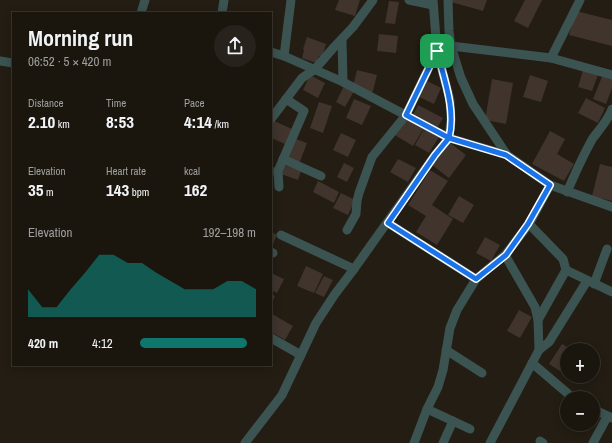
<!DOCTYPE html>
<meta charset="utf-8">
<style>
:root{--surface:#1a160e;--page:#27231c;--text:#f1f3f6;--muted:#9f9f9e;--line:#38352e;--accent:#0f766e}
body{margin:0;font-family:"Archivo Narrow",sans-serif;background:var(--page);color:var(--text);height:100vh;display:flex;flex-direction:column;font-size:15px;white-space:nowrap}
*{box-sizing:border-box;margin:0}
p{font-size:13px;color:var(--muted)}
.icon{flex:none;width:22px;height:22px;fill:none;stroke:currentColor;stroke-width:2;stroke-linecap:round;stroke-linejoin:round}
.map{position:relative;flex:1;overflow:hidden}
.side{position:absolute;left:12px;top:12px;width:260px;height:354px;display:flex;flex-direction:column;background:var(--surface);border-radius:0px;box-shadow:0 2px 10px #0003,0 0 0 1px var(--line)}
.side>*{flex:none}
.controls{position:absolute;left:560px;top:343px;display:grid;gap:8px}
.controls a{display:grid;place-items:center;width:40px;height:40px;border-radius:50%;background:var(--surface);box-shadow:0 2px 10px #0003,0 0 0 1px var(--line);font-size:20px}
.pin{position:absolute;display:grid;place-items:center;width:34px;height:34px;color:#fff;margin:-17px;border-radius:8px;box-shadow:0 2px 6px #0006}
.round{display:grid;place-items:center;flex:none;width:42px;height:42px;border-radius:21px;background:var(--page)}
.overview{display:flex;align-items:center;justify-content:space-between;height:68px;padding:0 16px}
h1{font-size:22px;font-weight:700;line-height:30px}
.figures{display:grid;grid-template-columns:repeat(3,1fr);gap:6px;height:68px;padding:4px 16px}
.figures div{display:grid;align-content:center}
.figures b{font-size:17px;font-weight:700}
.figures small{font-size:11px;font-weight:400}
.figures p{font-size:11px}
.chart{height:112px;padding:8px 16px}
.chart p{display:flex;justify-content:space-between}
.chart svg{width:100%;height:72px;margin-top:4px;fill:var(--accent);opacity:.7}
ul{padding:0 16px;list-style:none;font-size:13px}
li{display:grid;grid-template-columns:64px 48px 1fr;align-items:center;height:30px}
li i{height:10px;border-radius:5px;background:var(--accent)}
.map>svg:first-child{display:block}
.building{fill:#40342d}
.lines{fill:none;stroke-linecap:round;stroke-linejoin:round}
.street{stroke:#3b5351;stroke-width:9}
.route-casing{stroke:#fff;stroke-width:8}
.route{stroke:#1a73e8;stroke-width:5}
</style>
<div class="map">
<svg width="612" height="443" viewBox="0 0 612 443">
<rect width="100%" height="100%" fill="#231d13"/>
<g class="building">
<path d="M339 0H360L355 16 335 10Z"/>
<path d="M451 0H487L483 11 451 2Z"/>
<path d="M525 0H542L528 28 514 21Z"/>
<path d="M389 1 399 2 395 24 385 23Z"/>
<path d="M576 11 612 20V46L569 35Z"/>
<path d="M379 34 398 36 396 53 377 51Z"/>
<path d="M307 37 326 44 322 57 319 56 316 63 302 58 304 50 303 49Z"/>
<path d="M357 70 377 75 372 95 353 86Z"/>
<path d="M583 70 598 75 592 91 578 87Z"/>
<path d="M603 74 612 77V88L606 104 593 99Z"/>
<path d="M310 75 325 83 318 98 303 90Z"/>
<path d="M530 75 548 81 541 102 523 97Z"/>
<path d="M492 79 513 83 506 124 485 120Z"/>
<path d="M425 80 441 88 434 104 417 96Z"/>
<path d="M344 86 354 91 345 107 336 102Z"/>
<path d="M586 98 605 108 598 123 578 113Z"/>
<path d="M354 99 371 106 362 125 346 118Z"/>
<path d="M319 102 332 106 323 133 310 128Z"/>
<path d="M418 105 443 118 436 130 412 117Z"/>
<path d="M404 117 424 128 413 146 393 134Z"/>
<path d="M272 120 292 129 285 144 271 138V123Z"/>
<path d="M424 129 439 137 429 153 415 145Z"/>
<path d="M550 131 565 139 557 154 574 164 564 181 532 164Z"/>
<path d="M341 133 356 140 348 157 333 150Z"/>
<path d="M293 138 307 143 299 164 285 159Z"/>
<path d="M449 142 466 155 449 178 432 165Z"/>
<path d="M398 159 416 168 408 182 390 172Z"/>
<path d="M344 163 354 168 347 182 337 177Z"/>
<path d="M600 164 612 167V201L592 196Z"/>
<path d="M284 165 301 171 298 180 281 174Z"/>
<path d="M271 166 276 168 271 182Z"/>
<path d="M430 170 448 181 432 205 453 219 437 245 416 232 426 216 408 205Z"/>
<path d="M318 181 339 192 334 203 313 192Z"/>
<path d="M341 193 355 200 348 215 333 208Z"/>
<path d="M459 196 474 205 463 223 448 215Z"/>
<path d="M271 232 277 235 271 248Z"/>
<path d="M485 237 500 245 491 261 476 253Z"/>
<path d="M306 266 323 274 314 293 297 286Z"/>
<path d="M271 273 284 279 277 293 271 290Z"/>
<path d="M324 276 333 280 324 297 315 293Z"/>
<path d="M271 294 275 296 271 305Z"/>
<path d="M519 310 532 317 520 338 507 331Z"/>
<path d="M272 314 293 326 285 340 271 332V315Z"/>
<path d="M562 344 572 350H567V367L563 373 549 364Z"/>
</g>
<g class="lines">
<g class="street">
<path d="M409 0 433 5"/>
<path d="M448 0 449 31 451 46 461 78 473 104 507 155 550 185 612 207"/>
<path d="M141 13 145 0"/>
<path d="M222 13 224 0"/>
<path d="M342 39 343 82"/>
<path d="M451 46 551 58 612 75"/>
<path d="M271 52 284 56 343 82 449 138 507 155"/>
<path d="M284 56 291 0"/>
<path d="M551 58 580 0"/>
<path d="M0 61 13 63"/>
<path d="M271 119 302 78 315 69 335 46 353 27 373 0"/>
<path d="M283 159 321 176"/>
<path d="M279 187 278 171 304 111 286 99"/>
<path d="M567 192C575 174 583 155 593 138 600 129 608 120 612 109"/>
<path d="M388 223 476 279"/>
<path d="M529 224 563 259 566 270 612 292"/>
<path d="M347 230 356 214 357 201 359 193 372 157 406 115 437 51"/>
<path d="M281 235 354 269"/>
<path d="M271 252 273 253"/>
<path d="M594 284 607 249"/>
<path d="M538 320 566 270"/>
<path d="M271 338 301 355"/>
<path d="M446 350 482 373"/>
<path d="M539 350 549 342 587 281"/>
<path d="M532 363 573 398"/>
<path d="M427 409 470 429"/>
<path d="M593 409 612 418"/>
<path d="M540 441 543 443"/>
<path d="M245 443 282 395 316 323 335 294 354 269 435 155 449 138 451 120 450 100 437 51 433 0"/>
<path d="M414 443 427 409 438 387 443 370 450 328 457 310 476 279 505 255 529 224 550 185"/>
<path d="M443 443 453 421"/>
<path d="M490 443 539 350 538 320 535 307 505 255"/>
<path d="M593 443 607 417"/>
</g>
</g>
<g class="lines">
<g class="route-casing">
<path id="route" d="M437 51 406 115 449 138 435 155 388 223 476 279 506 255 528 224 550 185 506 155 449 138C456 109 444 79 437 51"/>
</g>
<use href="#route" class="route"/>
</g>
</svg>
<div class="controls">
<a>+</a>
<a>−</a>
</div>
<div class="pin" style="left:437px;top:51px;background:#1e9e55"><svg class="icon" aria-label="arrive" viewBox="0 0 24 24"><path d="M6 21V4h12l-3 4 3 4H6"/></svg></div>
<section class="side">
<div class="overview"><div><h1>Morning run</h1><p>06:52 · 5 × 420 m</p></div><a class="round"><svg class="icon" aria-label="share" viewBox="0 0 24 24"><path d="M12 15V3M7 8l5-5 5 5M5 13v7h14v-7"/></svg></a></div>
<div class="figures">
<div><p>Distance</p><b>2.10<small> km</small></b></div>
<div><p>Time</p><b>8:53</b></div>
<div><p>Pace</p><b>4:14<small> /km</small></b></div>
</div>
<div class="figures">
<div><p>Elevation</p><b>35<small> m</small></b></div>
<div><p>Heart rate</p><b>143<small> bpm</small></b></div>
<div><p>kcal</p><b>162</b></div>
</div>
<div class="chart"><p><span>Elevation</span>192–198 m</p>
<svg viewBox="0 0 160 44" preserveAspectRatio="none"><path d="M0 44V27L10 38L20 38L30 27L40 17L50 6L60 6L70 11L80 11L90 17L100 22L110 27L120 27L130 27L140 22L150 22L160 27V44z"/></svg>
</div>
<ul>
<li><b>420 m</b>4:12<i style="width:92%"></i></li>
</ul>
</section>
</div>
